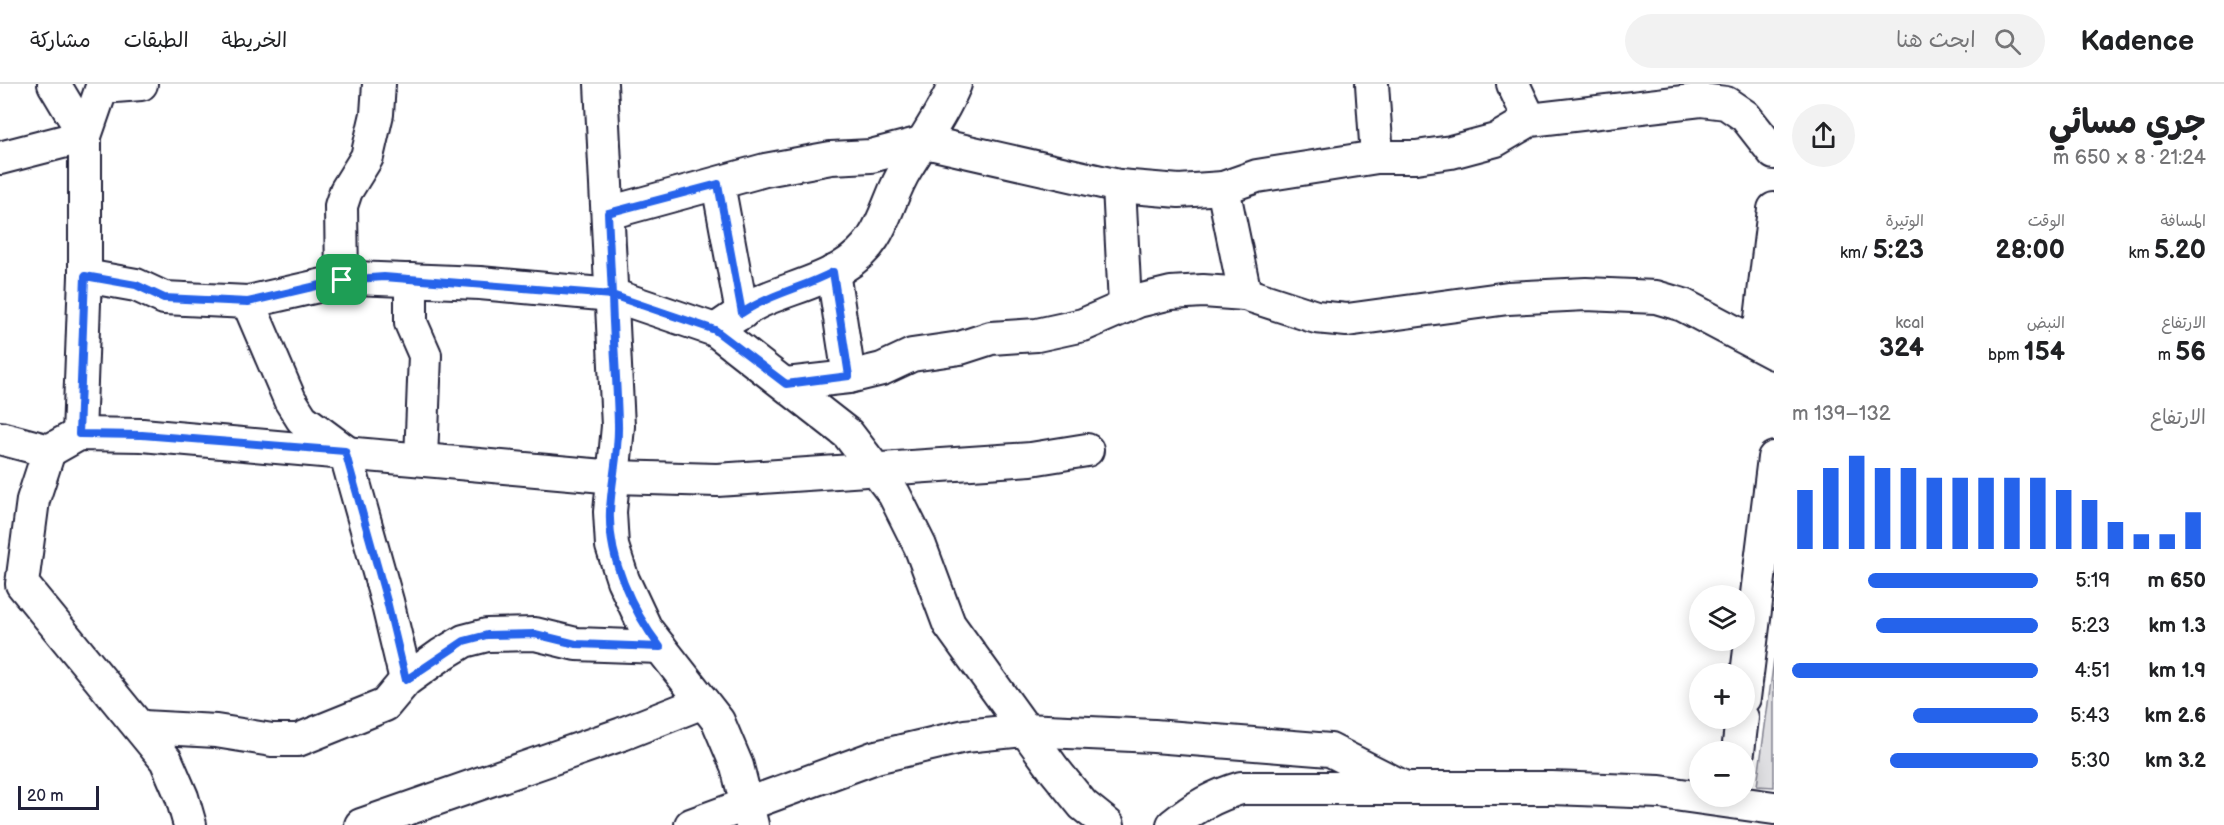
<!DOCTYPE html>
<html lang="ar">
<meta charset="utf-8">
<style>
:root{--surface:#fff;--page:#f2f2f2;--text:#202124;--muted:#757577;--line:#e0e0e0;--accent:#2563eb}
body{margin:0;font-family:"Balsamiq Sans","Playpen Sans Arabic",sans-serif;background:var(--page);color:var(--text);direction:rtl;height:100vh;display:flex;flex-direction:column;font-size:22px;white-space:nowrap}
*{box-sizing:border-box;margin:0}
p{font-size:20px;color:var(--muted)}
.icon{flex:none;width:33px;height:33px;fill:none;stroke:currentColor;stroke-width:2;stroke-linecap:round;stroke-linejoin:round}
.map{position:relative;flex:1;overflow:hidden;direction:ltr}
.panel{display:flex;flex-direction:column;background:var(--surface);width:450px}
.panel>*{flex:none}
.controls{position:absolute;left:1689px;top:501px;display:grid;gap:12px}
.controls a{display:grid;place-items:center;width:66px;height:66px;border-radius:50%;background:var(--surface);box-shadow:0 3px 15px #0003;font-size:30px}
.scale{position:absolute;left:18px;bottom:15px;width:81px;box-sizing:border-box;padding-left:6px;border:3px solid #22223b;border-top:0;font-size:16px;line-height:21px;white-space:nowrap;color:#22223b;-webkit-text-stroke:4px #fff;paint-order:stroke}
.pin{position:absolute;display:grid;place-items:center;width:51px;height:51px;color:#fff;margin:-26px;border-radius:12px;box-shadow:0 3px 9px #0006}
.round{display:grid;place-items:center;flex:none;width:63px;height:63px;border-radius:32px;background:var(--page)}
.overview{display:flex;align-items:center;justify-content:space-between;height:102px;padding:0 18px}
h1{font-size:33px;font-weight:700;line-height:45px}
.metrics{display:grid;grid-template-columns:repeat(3,1fr);gap:9px;height:102px;padding:6px 18px}
.metrics div{display:grid;align-content:center}
.metrics b{font-size:26px;font-weight:700}
.metrics small{font-size:16px;font-weight:400}
.metrics p{font-size:16px}
.chart{height:168px;padding:12px 18px}
.chart p{display:flex;justify-content:space-between}
.chart svg{width:100%;height:108px;margin-top:6px;stroke:var(--accent);stroke-width:6}
ul{padding:0 18px;list-style:none;font-size:20px}
li{display:grid;grid-template-columns:96px 72px 1fr;align-items:center;height:45px}
li i{height:15px;border-radius:8px;background:var(--accent)}
header{display:flex;align-items:center;gap:36px;box-sizing:border-box;height:84px;padding:0 30px;background:var(--surface);border-bottom:2px solid var(--line)}
header strong{font-size:28px}
nav{display:flex;gap:33px;margin-inline-start:auto;font-size:21px}
.search{width:420px;height:54px;background:var(--page);display:flex;align-items:center;gap:15px;box-sizing:border-box;padding:0 21px;border-radius:33px;color:var(--muted);font-size:22px}
main{display:flex;flex:1;min-height:0}
.map>svg:first-child{display:block}
.pitch{fill:#dfdfe2;stroke:#80808e;stroke-width:1.5}
.lines{fill:none;stroke-linecap:round;stroke-linejoin:round}
.minor-casing{stroke:#22223b;stroke-width:36}
.minor{stroke:#fff;stroke-width:32}
.route-casing{stroke:#fff;stroke-width:12}
.route{stroke:#2563eb;stroke-width:8}
</style>
<header>
<strong>Kadence</strong>
<div class="search"><svg class="icon" aria-label="search" viewBox="0 0 24 24"><circle cx="10" cy="10" r="6"/><path d="M15 15l6 6"/></svg>ابحث هنا</div>
<nav><a>الخريطة</a><a>الطبقات</a><a>مشاركة</a></nav>
</header>
<main>
<section class="panel">
<div class="overview"><div><h1>جري مسائي</h1><p>21:24 · 8 × 650 m</p></div><a class="round"><svg class="icon" aria-label="share" viewBox="0 0 24 24"><path d="M12 15V3M7 8l5-5 5 5M5 13v7h14v-7"/></svg></a></div>
<div class="metrics">
<div><p>المسافة</p><b>5.20<small> km</small></b></div>
<div><p>الوقت</p><b>28:00</b></div>
<div><p>الوتيرة</p><b>5:23<small> /km</small></b></div>
</div>
<div class="metrics">
<div><p>الارتفاع</p><b>56<small> m</small></b></div>
<div><p>النبض</p><b>154<small> bpm</small></b></div>
<div><p>kcal</p><b>324</b></div>
</div>
<div class="chart"><p><span>الارتفاع</span>132–139 m</p>
<svg viewBox="0 0 160 44" preserveAspectRatio="none"><path d="M5 44V20M15 44V11M25 44V6M35 44V11M45 44V11M55 44V15M65 44V15M75 44V15M85 44V15M95 44V15M105 44V20M115 44V24M125 44V33M135 44V38M145 44V38M155 44V29"/></svg>
</div>
<ul>
<li><b>650 m</b>5:19<i style="width:69%"></i></li>
<li><b>1.3 km</b>5:23<i style="width:66%"></i></li>
<li><b>1.9 km</b>4:51<i style="width:100%"></i></li>
<li><b>2.6 km</b>5:43<i style="width:51%"></i></li>
<li><b>3.2 km</b>5:30<i style="width:60%"></i></li>
</ul>
</section>
<div class="map">
<svg width="1774" height="741" viewBox="0 0 1774 741">
<rect width="100%" height="100%" fill="#fff"/>
<filter id="ink" filterUnits="userSpaceOnUse"><feTurbulence type="fractalNoise" baseFrequency=".0167" numOctaves="2"/><feDisplacementMap in="SourceGraphic" scale="12" xChannelSelector="R" yChannelSelector="G"/><feConvolveMatrix kernelMatrix="1 2 1 2 8 2 1 2 1" color-interpolation-filters="sRGB"/></filter>
<g filter="url(#ink)">
<path class="pitch" d="M1774 575V703L1757 702Z"/>
<g class="lines">
<g class="minor-casing">
<g id="minor">
<path d="M54 0 85 52V192L79 350"/>
<path d="M601 0 618 342 610 428 612 462 623 496 646 545 718 637 737 682 752 741"/>
<path d="M1372 0 1377 73"/>
<path d="M1513 0 1530 36"/>
<path d="M102 3 141 0"/>
<path d="M0 74 85 52 103 0"/>
<path d="M718 100 742 229"/>
<path d="M1119 102 1125 221"/>
<path d="M1223 104 1245 210"/>
<path d="M608 129 765 86 831 74 871 72 925 58 1119 102 1179 107 1223 104 1257 92 1377 73H1416L1451 68 1496 56 1530 36 1701 16 1726 19 1745 32 1774 69"/>
<path d="M833 188 849 293"/>
<path d="M85 192 136 201 164 214 248 218 354 194 480 199 612 211 715 246 848 350 894 410 920 462 949 540 1053 684 1083 721 1108 741"/>
<path d="M342 196 341 122 346 107 367 73 377 30 379 0"/>
<path d="M411 196V239L425 271 421 375"/>
<path d="M248 218 290 316 302 335 345 367 387 517 406 596"/>
<path d="M715 246C730 237 745 224 761 217 788 205 816 199 841 184 887 156 883 121 907 83 924 55 942 31 955 0"/>
<path d="M1758 260 1774 125"/>
<path d="M786 300 849 293 882 285 912 271 960 264 991 254 1037 251 1083 241 1138 217 1171 209 1203 207 1245 210 1316 233 1347 236 1508 214 1586 210 1656 213 1683 221 1774 269"/>
<path d="M0 354 49 367 79 350 142 351 615 393 717 396 1031 375 1087 366"/>
<path d="M49 367 33 416 22 500 166 676 182 713 190 741"/>
<path d="M1744 614 1774 374"/>
<path d="M143 643 216 647 272 656H298L385 621 406 596 441 571 464 557 487 551 535 550 576 560 660 563"/>
<path d="M1738 668 1742 634"/>
<path d="M361 741 622 650 703 618"/>
<path d="M691 741 876 673 965 652 1025 646 1154 652 1330 666 1405 704"/>
<path d="M1173 741C1195 723 1214 712 1241 704H1552L1660 708 1774 724"/>
</g>
</g>
<use href="#minor" class="minor"/>
</g>
</g>
<g class="lines" filter="url(#ink)">
<g class="route-casing">
<path id="route" d="M342 196 248 218 164 214 136 201 85 192 79 350 142 351 345 367 387 517 406 596 464 557 487 551 535 550 576 560 660 563C632 526 608 475 610 427 611 398 619 369 618 340 617 297 613 254 612 211L715 246 786 300 849 292 833 188C803 204 770 210 742 229L718 100 608 129 612 211 384 193 342 196"/>
</g>
<use href="#route" class="route"/>
</g>
</svg>
<div class="controls">
<a><svg class="icon" aria-label="layers" viewBox="0 0 24 24"><path d="M12 4l9 5-9 5-9-5zM3 14l9 5 9-5"/></svg></a>
<a>+</a>
<a>−</a>
</div>
<div class="scale">20 m</div>
<div class="pin" style="left:342px;top:196px;background:#1e9e55"><svg class="icon" aria-label="arrive" viewBox="0 0 24 24"><path d="M6 21V4h12l-3 4 3 4H6"/></svg></div>
</div>
</main>
